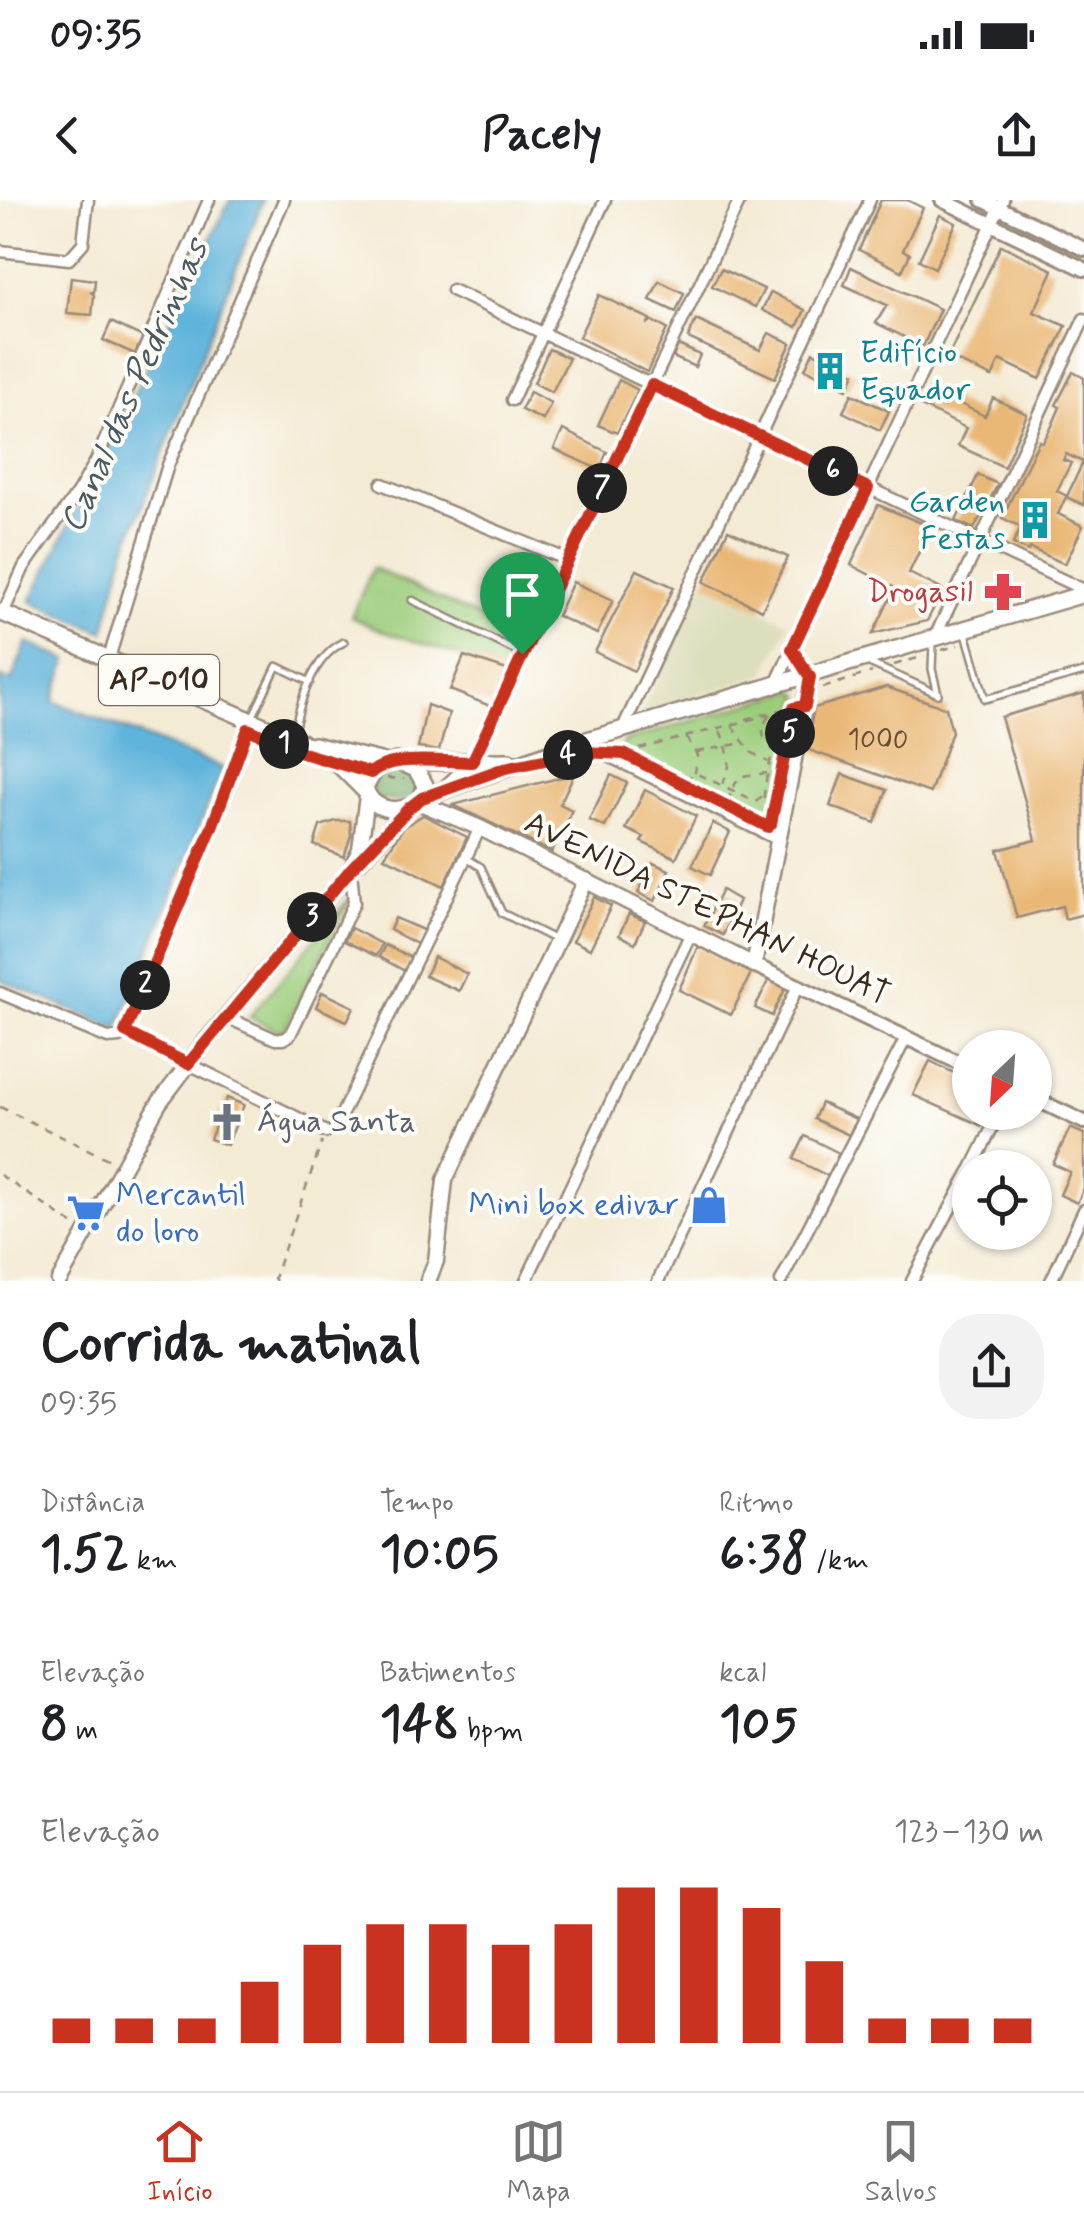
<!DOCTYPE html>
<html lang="pt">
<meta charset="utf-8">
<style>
:root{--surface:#fff;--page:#f2f2f2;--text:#202124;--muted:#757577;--line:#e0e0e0;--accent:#c8321e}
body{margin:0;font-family:Mynerve,sans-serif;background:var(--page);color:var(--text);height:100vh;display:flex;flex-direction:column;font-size:38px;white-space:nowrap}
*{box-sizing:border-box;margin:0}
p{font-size:32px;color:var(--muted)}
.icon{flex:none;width:55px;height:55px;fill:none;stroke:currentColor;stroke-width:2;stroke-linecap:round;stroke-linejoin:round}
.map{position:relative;height:1081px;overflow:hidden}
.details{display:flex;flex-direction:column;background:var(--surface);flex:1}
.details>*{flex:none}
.needle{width:65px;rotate:205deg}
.controls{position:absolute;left:952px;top:830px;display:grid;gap:20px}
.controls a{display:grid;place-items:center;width:100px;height:100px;border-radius:50%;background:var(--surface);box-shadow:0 2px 8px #0004;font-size:50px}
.pin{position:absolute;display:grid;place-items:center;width:85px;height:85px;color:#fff;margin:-102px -42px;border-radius:50% 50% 50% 0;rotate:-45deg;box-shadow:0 0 10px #0007}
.pin .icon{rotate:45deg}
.km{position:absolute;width:50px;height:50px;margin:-25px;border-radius:50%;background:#222;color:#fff;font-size:28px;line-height:50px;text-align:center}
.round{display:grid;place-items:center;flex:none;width:105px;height:105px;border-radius:40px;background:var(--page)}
.summary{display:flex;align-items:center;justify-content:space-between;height:170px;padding:0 40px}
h1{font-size:55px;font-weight:800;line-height:75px}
.metrics{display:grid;grid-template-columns:repeat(3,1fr);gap:15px;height:170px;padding:10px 40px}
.metrics div{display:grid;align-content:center}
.metrics b{font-size:50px;font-weight:800}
.metrics small{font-size:28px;font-weight:400}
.metrics p{font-size:28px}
.chart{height:280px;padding:20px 40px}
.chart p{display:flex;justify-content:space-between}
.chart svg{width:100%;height:180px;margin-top:10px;stroke:var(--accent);stroke-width:6}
.status{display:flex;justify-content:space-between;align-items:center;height:70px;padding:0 50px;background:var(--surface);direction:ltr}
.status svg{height:28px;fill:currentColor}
header{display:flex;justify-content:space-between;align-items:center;height:130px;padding:0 40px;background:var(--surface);font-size:45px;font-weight:800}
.dock{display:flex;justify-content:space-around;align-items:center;height:140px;border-top:2px solid var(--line);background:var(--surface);font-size:28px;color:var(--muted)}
.dock a{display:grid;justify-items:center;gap:5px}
.dock .selected{color:var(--accent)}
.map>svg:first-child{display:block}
.built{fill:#dddebc}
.green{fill:#9ccd7c;stroke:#6c7c4d;stroke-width:2.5}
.forest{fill:#7db06c;stroke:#5c6d45;stroke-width:2.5}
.water{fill:#5fb4db;stroke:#4d6f7c;stroke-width:2.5}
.building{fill:#eab876;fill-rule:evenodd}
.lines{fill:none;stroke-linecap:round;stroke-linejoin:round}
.service-casing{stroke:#988a7a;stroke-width:10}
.minor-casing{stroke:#988a7a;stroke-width:15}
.tertiary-casing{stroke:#988a7a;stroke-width:18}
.secondary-casing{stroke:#988a7a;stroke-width:19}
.primary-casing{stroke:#988a7a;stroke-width:20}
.path{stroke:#988a7a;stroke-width:2.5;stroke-dasharray:8 8;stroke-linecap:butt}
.service{stroke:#fff;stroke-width:5}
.minor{stroke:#fff;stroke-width:10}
.tertiary{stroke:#fff;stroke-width:12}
.secondary{stroke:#fff;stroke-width:14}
.primary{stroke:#fff;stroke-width:15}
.route-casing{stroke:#fff;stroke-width:20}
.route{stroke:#c8321e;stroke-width:12}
.labels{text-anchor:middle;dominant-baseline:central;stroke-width:8;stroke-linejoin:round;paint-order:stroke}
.number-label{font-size:28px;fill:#674e34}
.shield{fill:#fdfcf7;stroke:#75695f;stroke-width:2.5}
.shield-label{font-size:30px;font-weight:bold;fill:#3b2a1e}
.culture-label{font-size:32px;fill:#0d838f;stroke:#fdfcf7;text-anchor:start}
.health-label{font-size:32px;fill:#be3a42;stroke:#fdfcf7;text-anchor:end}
.street-label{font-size:32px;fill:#3b2a1e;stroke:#fdfcf7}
.worship-label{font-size:32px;fill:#5b616d;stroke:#fdfcf7;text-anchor:start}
.shop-label{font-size:32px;fill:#366cbe;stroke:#fdfcf7;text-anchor:start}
.water-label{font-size:35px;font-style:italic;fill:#485a60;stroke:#fdfcf7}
</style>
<div class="status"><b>09:35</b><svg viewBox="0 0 49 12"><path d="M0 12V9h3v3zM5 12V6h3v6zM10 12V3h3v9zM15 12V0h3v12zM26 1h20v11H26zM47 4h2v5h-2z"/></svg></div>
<header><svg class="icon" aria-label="back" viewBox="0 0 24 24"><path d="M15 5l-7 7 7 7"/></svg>Pacely<svg class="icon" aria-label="share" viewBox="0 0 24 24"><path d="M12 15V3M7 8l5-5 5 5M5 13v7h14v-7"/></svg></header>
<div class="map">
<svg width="1084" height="1081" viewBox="0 0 1084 1081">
<rect width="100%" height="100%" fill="#fdfcf7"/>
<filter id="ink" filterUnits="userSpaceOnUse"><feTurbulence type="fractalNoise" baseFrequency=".01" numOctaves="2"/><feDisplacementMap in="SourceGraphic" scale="20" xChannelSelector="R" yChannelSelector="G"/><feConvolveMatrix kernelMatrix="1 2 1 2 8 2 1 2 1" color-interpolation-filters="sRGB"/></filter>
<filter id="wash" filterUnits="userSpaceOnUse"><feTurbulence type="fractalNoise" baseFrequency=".0048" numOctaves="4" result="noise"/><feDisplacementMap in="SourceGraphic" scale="40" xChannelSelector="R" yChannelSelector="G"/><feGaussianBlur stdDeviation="2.25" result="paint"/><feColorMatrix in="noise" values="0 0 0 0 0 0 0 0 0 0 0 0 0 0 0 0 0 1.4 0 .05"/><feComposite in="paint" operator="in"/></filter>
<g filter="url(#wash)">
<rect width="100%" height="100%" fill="#f4ebd5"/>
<path class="built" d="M703 382 789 423 764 475 640 515Z"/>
<g class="green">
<path d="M373 368 522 437 507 470 385 432 351 417Z"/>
<path d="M794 490 801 495 772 627 621 550 624 541Z"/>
<path d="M352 695 283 833 249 817Z"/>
</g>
<path class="forest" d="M391 572 409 574 418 582 415 595 399 602 379 599 372 589 378 575Z"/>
<g class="water">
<path d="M230 0H263L125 350 104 432 31 401Z"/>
<path d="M27 443 68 460 53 501 223 568 118 829 0 780V477L11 481Z"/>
</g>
<g id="blocks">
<g class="building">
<path d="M881 0H907L923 8 903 50 910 54 902 71 859 50Z"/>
<path d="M940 15 956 23 935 68 919 60Z"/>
<path d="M1001 45 1053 70 1034 112 1066 126 1040 179 1000 160 992 177 948 157Z"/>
<path d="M851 67 940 109 923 146 876 123 887 105 844 85Z"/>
<path d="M721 69 764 89 755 107 712 86Z"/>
<path d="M71 77 95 80 94 92H91L94 95 92 115 67 113Z"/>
<path d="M659 81 684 93 676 112 650 100Z"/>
<path d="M771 92 805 110 797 127 762 110Z"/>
<path d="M599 95 650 119 648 123 652 121 667 129 647 172 579 137Z"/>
<path d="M696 120 760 150 769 133 791 143 775 178 688 138Z"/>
<path d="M111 122 143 137 135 154 103 140Z"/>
<path d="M678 145 700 155 695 167 673 157Z"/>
<path d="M549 149 569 158 552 192 534 183Z"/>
<path d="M813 152 855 173 847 189 805 169Z"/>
<path d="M1073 172 1084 178V305L1066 297 1058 314 1083 326 1065 364 1030 348 1028 351 1013 344 1021 327 1002 318 1039 241 1043 242 1052 226 1060 207 1056 205ZM1066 254 1083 262 1067 296 1057 291 1071 263 1063 260Z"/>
<path d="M619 180 638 190 617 233 598 225Z"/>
<path d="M930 189 985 216 993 198 1027 214 1004 267 958 246 966 228 921 206Z"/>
<path d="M530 192 551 203 543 220 521 210Z"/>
<path d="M852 194 889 211 880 230 843 212Z"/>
<path d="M563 230 607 252 600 270 554 249Z"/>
<path d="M978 275 998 284 974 329 956 321Z"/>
<path d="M878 305 931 327 909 373 943 390 927 421 873 434 895 388 851 365Z"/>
<path d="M728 330 788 357 762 410 704 382Z"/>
<path d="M637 370 674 387 634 471 595 452Z"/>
<path d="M573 382 613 400 597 434 557 416Z"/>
<path d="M464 456 507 470 490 506 450 490Z"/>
<path d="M886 487 946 508 952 532 930 593 806 549 814 508Z"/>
<path d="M1084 493V714L1065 719 1062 706 1017 718 998 650 1036 640 1001 517Z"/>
<path d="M427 505 449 513 439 551 418 548Z"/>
<path d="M574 574 560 604 572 610 552 652 453 605Z"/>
<path d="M842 574 887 590 875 623 830 606Z"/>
<path d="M611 575 627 583 605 627 589 620Z"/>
<path d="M645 590 696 616 676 658 641 642 644 637 626 629Z"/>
<path d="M423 615 467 637 444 686 384 657 404 627Z"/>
<path d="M336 621H350L351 635 344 657 314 645 320 626Z"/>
<path d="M713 623 730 632 710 675 692 666Z"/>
<path d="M653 663 669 670 655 701 638 693Z"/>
<path d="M722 690 739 700 723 735 704 726Z"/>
<path d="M594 697 611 706 590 749 573 741Z"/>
<path d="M629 714 645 721 635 743 619 735Z"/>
<path d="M395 718 425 731 419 745 390 730Z"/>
<path d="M351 728 382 744 376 756 344 741Z"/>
<path d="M385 745 412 758 405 771 379 757Z"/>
<path d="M698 746 751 773 731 815 679 790Z"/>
<path d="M434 757 467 774 459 791 425 776Z"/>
<path d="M769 779 786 787 772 816 755 808Z"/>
<path d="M322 792 354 807 347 821 316 807Z"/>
<path d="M930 861 970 881V912H990L982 926 913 895Z"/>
<path d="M227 898 244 905 227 945 210 939Z"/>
<path d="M821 903 856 919 849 935 814 919Z"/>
<path d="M1070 928 1084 934V988L1077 1003 1060 995 1070 972 1053 964Z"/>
<path d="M805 936 839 953 828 976 794 959Z"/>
</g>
</g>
</g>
<g filter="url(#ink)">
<use href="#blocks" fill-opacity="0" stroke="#988a7a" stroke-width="2.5"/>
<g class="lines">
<g class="service-casing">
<g id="service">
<path d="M412 400 522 454"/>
<path d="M966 433 985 499 1084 472"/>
<path d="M933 443 932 469 938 494"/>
<path d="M867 462 938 494"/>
<path d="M252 518 277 466 310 482"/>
<path d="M293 537C299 505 311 458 344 442"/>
<path d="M466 658 481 667 502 713 554 739"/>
</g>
</g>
<g class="minor-casing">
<g id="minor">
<path d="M0 51 69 59 83 43 88 0"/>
<path d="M452 90 1084 390"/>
<path d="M512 200 605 0"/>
<path d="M382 284 568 360"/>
<path d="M3 413 24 367 78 292 96 261 209 0"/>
<path d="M934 439 1084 119"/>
<path d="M792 449 810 477"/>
<path d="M109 458 168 265 284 0"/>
<path d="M774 488 1003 0"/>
<path d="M622 530 870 0"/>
<path d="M580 542 779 640"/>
<path d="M445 586 472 561 740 0"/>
<path d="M0 793 108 838 119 837 125 832"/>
<path d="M228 818 275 839H283L290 835 354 703 351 670"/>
<path d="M125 832 212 627 251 520"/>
<path d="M125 832 326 932"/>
<path d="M335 928 480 628"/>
<path d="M972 968 1000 912"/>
<path d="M526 1081 690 735"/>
<path d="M658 1081 798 786"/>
<path d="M781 1081 906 838"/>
<path d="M912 1081 970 971"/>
<path d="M1051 1081 1084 1010"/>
</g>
</g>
<g class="tertiary-casing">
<g id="tertiary">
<path d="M942 0 1084 69"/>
<path d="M983 0 1084 49"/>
<path d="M754 765 970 868"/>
<path d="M1035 899 1084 922"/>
</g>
</g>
<g class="secondary-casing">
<g id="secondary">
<path d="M418 602 480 628 754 765 810 477"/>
<path d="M358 663 410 607"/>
<path d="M59 1081 159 903 206 841 351 670 360 649 367 596"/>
<path d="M428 1081 436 1061 445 980 586 680"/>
</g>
</g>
<g class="primary-casing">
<g id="primary">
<path d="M0 412 301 542 340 566 366 592"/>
<path d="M314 545 388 563"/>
<path d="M396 561 416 569 425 585 422 598C404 615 373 614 365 588L375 569Z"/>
<path d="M407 562 509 561"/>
<path d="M422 598 580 542 1084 394"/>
</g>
</g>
<g class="path">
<path d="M942 450 958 445"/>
<path d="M894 465 925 456"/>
<path d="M823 488 872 472"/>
<path d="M777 515 790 524"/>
<path d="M769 516 762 527 764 537 776 543 784 540"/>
<path d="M746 519 791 507"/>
<path d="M732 526 751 552 768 562"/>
<path d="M686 537 697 555 695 573"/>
<path d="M697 552 742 543"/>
<path d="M624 553 791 509"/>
<path d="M387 578 404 579"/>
<path d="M685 580 695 573 747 597 752 604"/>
<path d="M713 597C735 568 732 560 719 528"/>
<path d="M764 598C764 578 773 561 772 542"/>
<path d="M730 602V591L741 576 767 573"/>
<path d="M744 613 761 597 775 599"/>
<path d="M0 907 112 961"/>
<path d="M0 975 77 1027"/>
<path d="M276 1081 274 1078 322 942"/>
</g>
<use href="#service" class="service"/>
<use href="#minor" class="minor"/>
<use href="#tertiary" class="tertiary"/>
<use href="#secondary" class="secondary"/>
<use href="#primary" class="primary"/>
</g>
</g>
<g class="lines" filter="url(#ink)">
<g class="route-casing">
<path id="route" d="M652 185 868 288 792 449 810 477 805 506 794 508 771 624 768 627 624 554 584 552 505 568 422 598 410 607 350 670 188 864 125 832 212 627 248 529 306 554 371 573C390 554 445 562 472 562Z"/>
</g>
<use href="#route" class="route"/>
</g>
<defs>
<g id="building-bare" transform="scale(3)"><path d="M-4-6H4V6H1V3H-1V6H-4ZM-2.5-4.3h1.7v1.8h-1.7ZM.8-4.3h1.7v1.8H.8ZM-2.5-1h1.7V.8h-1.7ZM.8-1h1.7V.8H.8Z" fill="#0f9aa8" stroke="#fdfcf7" stroke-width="2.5" paint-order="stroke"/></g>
<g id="pharmacy-bare" transform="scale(3)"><path d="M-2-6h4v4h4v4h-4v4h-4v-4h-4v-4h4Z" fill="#e0444e" stroke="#fdfcf7" stroke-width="2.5" paint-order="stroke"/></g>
<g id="church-bare" transform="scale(3)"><path d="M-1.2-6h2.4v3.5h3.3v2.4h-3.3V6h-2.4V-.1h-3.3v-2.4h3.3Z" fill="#6b7280" stroke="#fdfcf7" stroke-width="2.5" paint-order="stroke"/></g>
<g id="shop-bare" transform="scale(3)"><path d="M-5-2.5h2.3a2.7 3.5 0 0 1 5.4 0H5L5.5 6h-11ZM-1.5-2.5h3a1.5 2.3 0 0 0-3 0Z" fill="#3f7fe0" stroke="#fdfcf7" stroke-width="2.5" paint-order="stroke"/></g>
<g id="supermarket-bare" transform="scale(3)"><path d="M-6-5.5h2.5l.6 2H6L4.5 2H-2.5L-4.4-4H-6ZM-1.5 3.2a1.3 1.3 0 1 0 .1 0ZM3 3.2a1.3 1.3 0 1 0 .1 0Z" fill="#3f7fe0" stroke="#fdfcf7" stroke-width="2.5" paint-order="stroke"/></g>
</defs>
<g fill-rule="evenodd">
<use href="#building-bare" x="830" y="171"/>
<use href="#building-bare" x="1035" y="320"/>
<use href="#pharmacy-bare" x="1003" y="392"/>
<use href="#church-bare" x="227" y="922"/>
<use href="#shop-bare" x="709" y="1005"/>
<use href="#supermarket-bare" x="86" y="1013"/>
</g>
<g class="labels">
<g class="number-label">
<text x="878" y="540">1000</text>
</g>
<rect class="shield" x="99" y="455" width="120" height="50" rx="8"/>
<g class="shield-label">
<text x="159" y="480">AP-010</text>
</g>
<g class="culture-label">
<text x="860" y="153">Edifício<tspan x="860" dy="37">Equador</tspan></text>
<text x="1005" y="302" text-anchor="end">Garden<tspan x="1005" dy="37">Festas</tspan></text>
</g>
<g class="health-label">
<text x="973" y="392">Drogasil</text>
</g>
<g class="street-label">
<text transform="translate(707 709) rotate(26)">AVENIDA STEPHAN HOUAT</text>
</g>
<g class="worship-label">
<text x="257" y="922">Água Santa</text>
</g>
<g class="shop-label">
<text x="116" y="995">Mercantil<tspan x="116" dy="37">do loro</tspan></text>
<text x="679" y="1005" text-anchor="end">Mini box edivar</text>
</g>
<g class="water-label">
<text transform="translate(135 186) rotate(-66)">Canal das Pedrinhas</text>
</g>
</g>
</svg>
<div class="controls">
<a><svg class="needle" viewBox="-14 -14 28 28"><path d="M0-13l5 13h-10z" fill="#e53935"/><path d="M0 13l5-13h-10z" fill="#757577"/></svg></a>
<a><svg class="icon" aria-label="locate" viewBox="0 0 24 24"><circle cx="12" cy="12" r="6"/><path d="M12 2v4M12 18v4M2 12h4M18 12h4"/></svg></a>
</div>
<div class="pin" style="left:522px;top:454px;background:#1e9e55"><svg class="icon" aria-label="arrive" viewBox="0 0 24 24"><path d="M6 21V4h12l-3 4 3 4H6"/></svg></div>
<b class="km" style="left:284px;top:544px">1</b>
<b class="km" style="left:145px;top:785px">2</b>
<b class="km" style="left:312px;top:717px">3</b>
<b class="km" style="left:568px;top:555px">4</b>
<b class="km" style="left:790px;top:533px">5</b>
<b class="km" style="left:833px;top:271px">6</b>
<b class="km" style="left:602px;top:288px">7</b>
</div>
<section class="details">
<div class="summary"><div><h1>Corrida matinal</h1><p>09:35</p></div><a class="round"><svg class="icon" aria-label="share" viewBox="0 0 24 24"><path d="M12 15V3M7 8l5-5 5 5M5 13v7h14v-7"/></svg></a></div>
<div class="metrics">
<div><p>Distância</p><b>1.52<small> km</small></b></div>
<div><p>Tempo</p><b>10:05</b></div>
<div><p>Ritmo</p><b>6:38<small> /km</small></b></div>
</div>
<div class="metrics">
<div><p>Elevação</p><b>8<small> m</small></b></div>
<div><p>Batimentos</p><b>148<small> bpm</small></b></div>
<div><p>kcal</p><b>105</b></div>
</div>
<div class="chart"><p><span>Elevação</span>123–130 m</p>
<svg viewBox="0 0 160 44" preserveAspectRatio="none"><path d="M5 44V38M15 44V38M25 44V38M35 44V29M45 44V20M55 44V15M65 44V15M75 44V20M85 44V15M95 44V6M105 44V6M115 44V11M125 44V24M135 44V38M145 44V38M155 44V38"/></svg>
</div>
</section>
<nav class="dock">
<a class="selected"><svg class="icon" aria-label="home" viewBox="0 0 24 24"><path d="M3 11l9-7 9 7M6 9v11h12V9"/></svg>Início</a>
<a><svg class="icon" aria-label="map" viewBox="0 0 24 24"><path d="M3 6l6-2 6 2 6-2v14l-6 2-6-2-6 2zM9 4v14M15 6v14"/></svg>Mapa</a>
<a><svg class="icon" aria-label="saved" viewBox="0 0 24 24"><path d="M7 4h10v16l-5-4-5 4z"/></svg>Salvos</a>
</nav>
